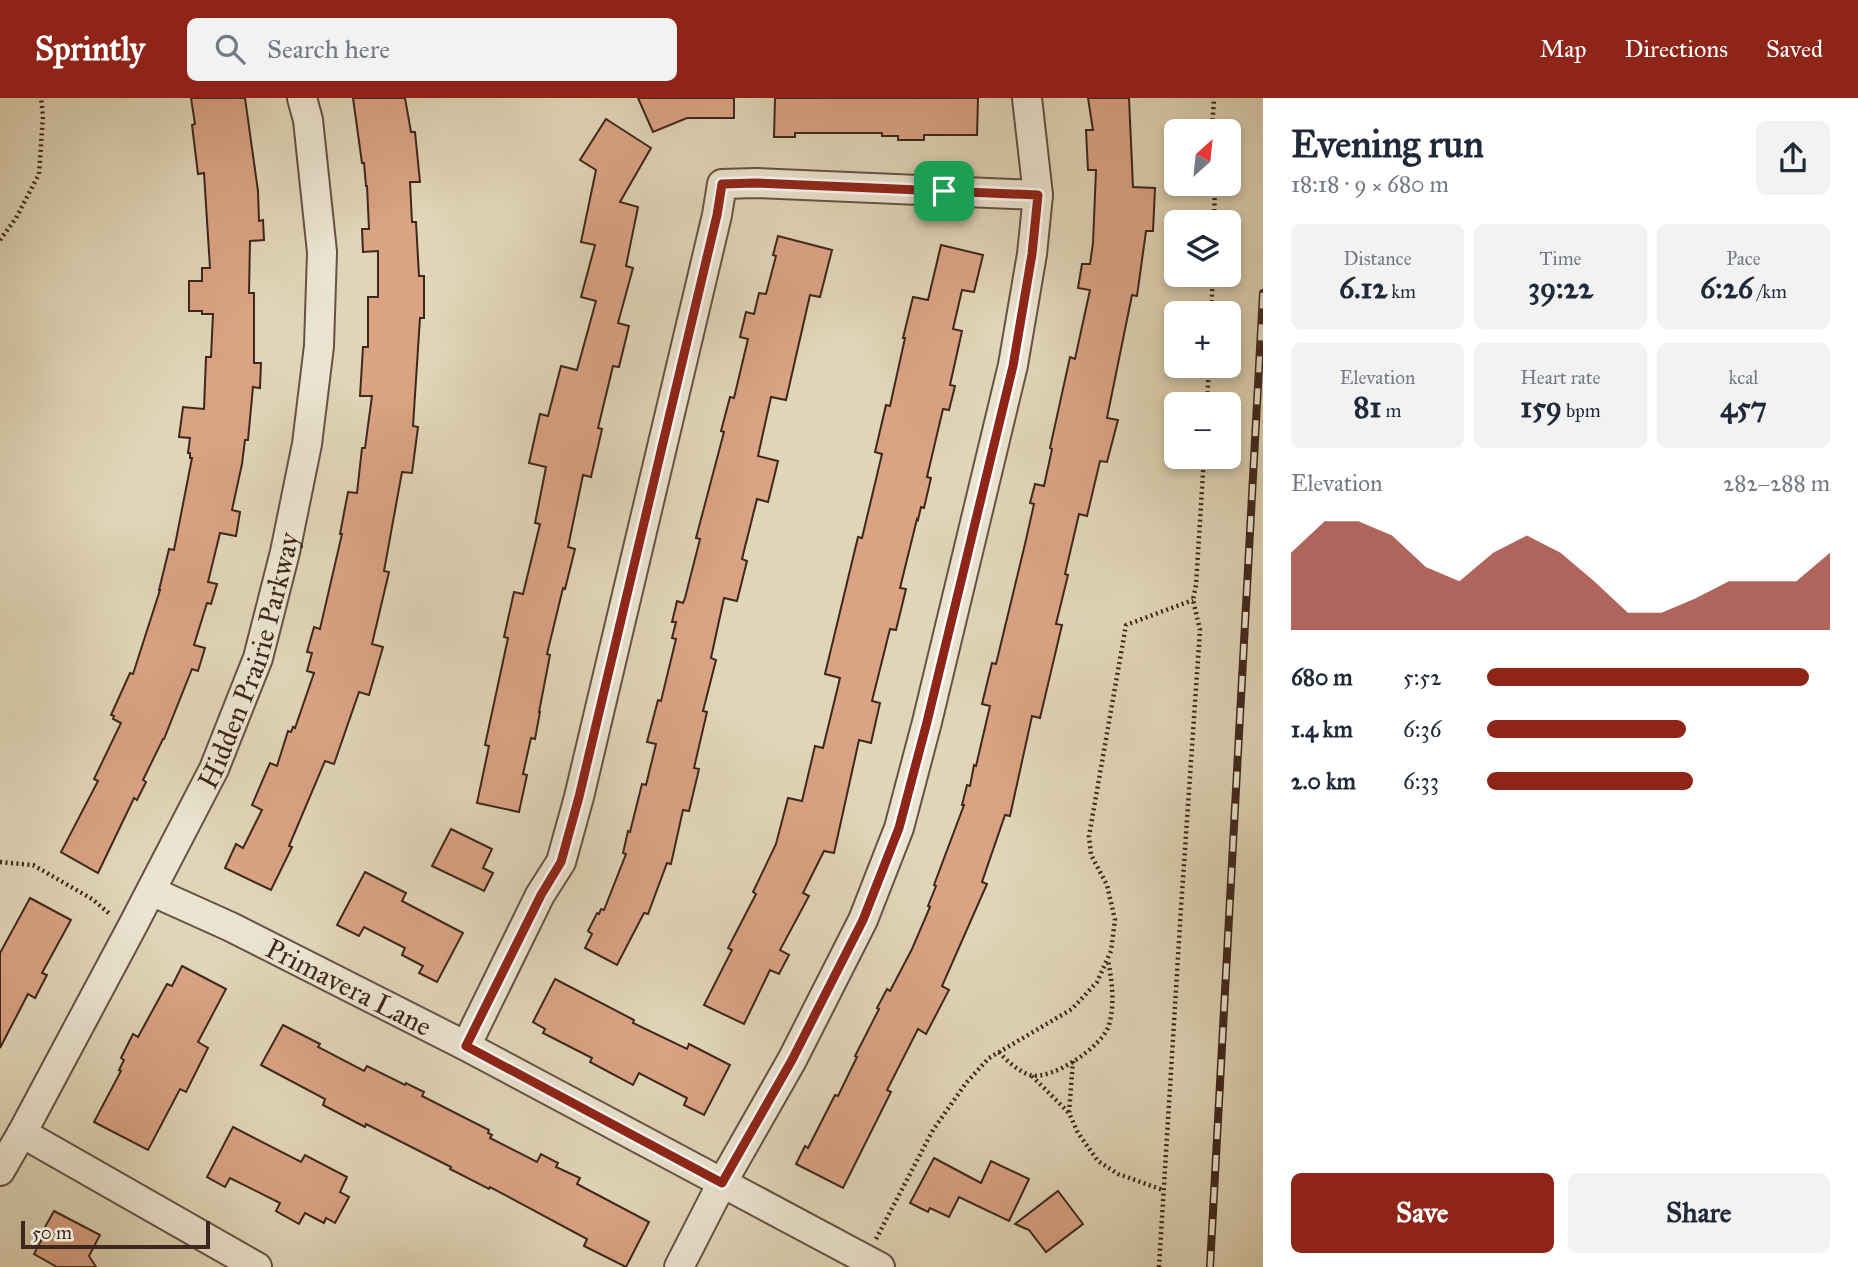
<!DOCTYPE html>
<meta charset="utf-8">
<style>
:root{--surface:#fff;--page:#f2f2f3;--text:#1f2937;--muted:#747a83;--accent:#8f2418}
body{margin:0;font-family:"IM FELL Great Primer",serif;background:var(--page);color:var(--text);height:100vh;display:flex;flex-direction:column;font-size:26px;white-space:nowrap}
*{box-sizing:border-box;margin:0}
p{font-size:23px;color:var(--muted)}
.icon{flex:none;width:38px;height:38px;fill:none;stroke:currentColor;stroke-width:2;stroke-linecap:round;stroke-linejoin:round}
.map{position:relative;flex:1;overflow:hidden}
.details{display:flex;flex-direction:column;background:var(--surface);width:595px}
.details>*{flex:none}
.needle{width:46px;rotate:27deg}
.tools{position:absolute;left:1164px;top:21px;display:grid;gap:14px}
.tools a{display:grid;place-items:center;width:77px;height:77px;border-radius:10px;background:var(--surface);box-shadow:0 4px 10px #0003;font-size:35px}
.scale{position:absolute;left:21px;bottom:18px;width:189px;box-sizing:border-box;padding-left:7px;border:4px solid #3e271c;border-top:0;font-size:19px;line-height:24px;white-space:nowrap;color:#3e271c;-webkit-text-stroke:5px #ebe4d0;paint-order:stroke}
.pin{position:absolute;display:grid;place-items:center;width:60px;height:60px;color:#fff;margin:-30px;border-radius:14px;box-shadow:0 4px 10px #0006}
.round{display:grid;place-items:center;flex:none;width:74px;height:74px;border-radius:10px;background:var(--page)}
.overview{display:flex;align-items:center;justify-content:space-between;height:119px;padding:0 28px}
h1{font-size:38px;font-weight:700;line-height:52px}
.metrics{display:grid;grid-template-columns:repeat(3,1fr);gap:10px;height:119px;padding:7px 28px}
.metrics div{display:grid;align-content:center;border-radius:10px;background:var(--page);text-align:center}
.metrics b{font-size:30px;font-weight:700}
.metrics small{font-size:19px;font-weight:400}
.metrics p{font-size:19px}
.chart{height:196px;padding:14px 28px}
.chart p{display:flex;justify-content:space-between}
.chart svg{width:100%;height:126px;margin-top:7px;fill:var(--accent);opacity:.7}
.primary-button{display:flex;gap:14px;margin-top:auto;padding:14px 28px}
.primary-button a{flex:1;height:80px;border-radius:10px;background:var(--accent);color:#fff;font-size:28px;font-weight:700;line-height:80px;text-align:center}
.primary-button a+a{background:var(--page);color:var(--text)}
ul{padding:0 28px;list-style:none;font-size:23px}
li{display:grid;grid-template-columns:112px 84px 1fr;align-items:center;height:52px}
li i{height:18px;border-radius:9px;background:var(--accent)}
header{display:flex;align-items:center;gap:42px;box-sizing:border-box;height:98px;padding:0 35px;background:var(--accent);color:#fff}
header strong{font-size:33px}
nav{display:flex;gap:38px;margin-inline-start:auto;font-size:24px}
.search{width:490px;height:63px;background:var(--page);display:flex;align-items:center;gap:18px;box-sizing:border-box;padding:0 24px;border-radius:10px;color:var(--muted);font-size:26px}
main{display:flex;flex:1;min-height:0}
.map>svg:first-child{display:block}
.building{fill:#daa384;stroke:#3e271c;stroke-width:2}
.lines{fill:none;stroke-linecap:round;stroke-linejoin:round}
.street-casing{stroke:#665243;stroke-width:32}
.path{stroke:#3e271c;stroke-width:4.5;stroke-dasharray:2 3.5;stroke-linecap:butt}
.street{stroke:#ebe4d0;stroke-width:28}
.rail-casing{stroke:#3e271c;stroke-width:8}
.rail{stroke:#ebe4d0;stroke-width:5;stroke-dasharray:16;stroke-linecap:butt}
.route-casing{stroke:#fff;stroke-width:14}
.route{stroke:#8f2418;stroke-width:9}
.labels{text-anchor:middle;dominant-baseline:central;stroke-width:5;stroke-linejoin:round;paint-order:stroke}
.street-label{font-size:28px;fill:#3e271c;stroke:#ebe4d0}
</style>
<header>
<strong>Sprintly</strong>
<div class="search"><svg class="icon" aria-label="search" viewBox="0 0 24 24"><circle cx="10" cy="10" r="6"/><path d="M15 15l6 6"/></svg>Search here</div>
<nav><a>Map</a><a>Directions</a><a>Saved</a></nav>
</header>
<main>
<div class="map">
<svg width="1263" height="1169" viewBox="0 0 1263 1169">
<rect width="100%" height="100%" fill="#e0d5b7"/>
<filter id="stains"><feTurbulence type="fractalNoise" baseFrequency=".00286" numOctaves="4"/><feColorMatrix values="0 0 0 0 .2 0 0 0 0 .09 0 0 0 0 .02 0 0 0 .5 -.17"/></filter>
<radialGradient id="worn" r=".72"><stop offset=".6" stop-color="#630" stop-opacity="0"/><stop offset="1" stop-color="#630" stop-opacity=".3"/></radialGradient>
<g class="building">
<path d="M191 0H245L258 93 259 123 263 122 264 142 250 143 249 195H254V265H261L260 290 253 289 248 342H245L242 366 232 412 240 414 236 438 220 435 208 484 217 486 211 506 207 505 194 547 205 550 198 573 192 571 164 641H163L143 682 146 684 137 702 134 700 98 775 61 754 98 683 94 681 121 625 113 621 114 618 111 617 130 575 133 576 160 492H159L169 451 174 452 192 360H190V355H188L190 340 179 339 183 309 204 311 206 259H211L213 216H202V213H189V183H202V170H210L204 75 198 76 192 27 195 26Z"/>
<path d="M353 0H405L411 34H415L420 84H410L412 124H416L419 178H424V220H420L413 328 418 329 412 375 402 374 384 473 389 474 372 546 383 549 369 597 359 594 334 666 325 663 289 748 292 749 271 792 225 770 236 746 243 750 262 712 252 707 270 665 277 668 288 633 291 634 293 629 295 630 314 575 307 573 312 555 307 554 314 529 320 531 342 436H340L348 394 357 395 362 350H365L372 298H360L363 249H368V199H378V153L363 154 362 131H369L367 88H366L364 65H362Z"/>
<path d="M638 0H734V20H687L653 34Z"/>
<path d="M775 0H978L977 37H924V42H898V38H882V35H795V39H774Z"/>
<path d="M1088 0H1129L1133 89 1155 90 1153 133H1146L1137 198 1132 197 1107 320 1118 322 1107 364 1100 363 1087 418 1079 416 1065 476 1068 477 1056 526 1062 527 1040 620 1032 618 1010 718 1005 717 982 784 987 786 942 888 949 892 926 936 918 931 887 992 891 994 843 1090 796 1066 805 1048 808 1050 835 997 838 998 857 959 855 958 879 911 877 910 887 891 890 893 912 851 930 809 928 808 936 788 934 787 964 707H962L967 687 970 688 974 667 976 668 990 608 982 606 992 565 996 566 1025 446 1034 406 1030 405 1035 386 1044 388 1052 351 1050 350 1070 259 1075 261 1090 192 1078 190 1082 166H1090L1093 145 1096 72H1088L1086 32H1093Z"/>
<path d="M606 21 651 50 620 104 638 109 626 168 633 170 618 225 629 228 619 269 613 268 598 330 602 331 591 379 583 377 568 449 575 451 565 491 563 490 547 556 550 557 539 614H540L535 641 531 640 523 676 527 677 519 714 477 705 489 648 485 647 508 540 504 539 514 494 523 496 540 426 535 425 546 369 529 365 540 316 548 318 561 268 577 272 596 203 581 199 595 147 581 144 596 72 580 62Z"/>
<path d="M778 138 832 152 820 199 810 197 786 302 771 299 758 358 778 363 768 404 757 401 742 461 747 463 737 503 724 500 711 560 716 562 703 613 707 614 694 670 699 671 689 713 683 712 671 766 667 765 648 816 644 815 617 867 585 850 592 836 588 833 597 815 599 816 601 811 604 812 626 756 623 755 628 733 630 734 642 686 646 687 656 646 647 644 658 602 661 603 676 541 672 540 676 524H672L677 503 683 505 685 500 700 441 696 440 724 334 721 333 730 299 734 300 748 241 740 239 746 214 754 216 759 195 766 196 776 158 773 157Z"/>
<path d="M941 147 983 157 974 194 962 192 953 231 962 233 950 287 955 288 949 312 943 311 927 379 931 380 924 410 921 409 918 422 917 421 900 490 906 491 896 532 890 531 872 603 880 605 871 645 859 642 834 755 824 753 803 795 809 798 780 852 789 857 779 876 770 872 744 926 704 907 732 852 728 850 756 796 753 794 776 746 788 700 802 703 815 648 823 650 840 580 825 576 858 439 862 440 882 356 875 354 886 307 890 308 905 240H903L913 199 928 202Z"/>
<path d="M451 731 492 751 483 770 493 775 484 793 432 768Z"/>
<path d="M365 774 406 795 402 803 463 835 437 884 419 875 423 868 402 857 405 850 364 829 359 838 337 827Z"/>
<path d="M30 800 71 822 42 875 47 877 35 900 28 896 0 950V855Z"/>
<path d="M182 868 226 891 198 944 208 950 186 994 180 991 148 1052 94 1024 121 973 119 972 124 962 121 960 133 936 138 939 167 886 172 888Z"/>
<path d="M555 881 634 922 633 925 687 951 689 946 730 967 704 1017 684 1007 687 1000 639 975 633 987 590 964 592 960 543 935 545 931 533 924Z"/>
<path d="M283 927 320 946 318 949 364 973 367 968 405 987 406 985 424 994 422 998 489 1032 488 1035 492 1037 490 1040 537 1064 541 1056 558 1065 556 1069 580 1080 577 1086 649 1124 626 1169 584 1148 587 1141 490 1089 489 1091 450 1071 451 1069 366 1026 365 1029 325 1008 323 1007 325 1001 261 967Z"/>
<path d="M233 1029 301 1064 305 1057 347 1079 340 1094 349 1099 335 1125 326 1120 324 1125 305 1115 299 1126 276 1113 280 1105 230 1080 225 1089 207 1079Z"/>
<path d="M934 1060 981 1085 991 1063 1029 1081 1009 1123 959 1099 949 1119 930 1110 928 1114 910 1105Z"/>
<path d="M1058 1093 1083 1126 1046 1154 1029 1132 1015 1126Z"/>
<path d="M54 1113 100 1137 89 1158 96 1169H57L34 1156 47 1131 45 1129Z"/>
</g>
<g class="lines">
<g class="street-casing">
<g id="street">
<path id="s1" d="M151 793 231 829 466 948 880 1169"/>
<path d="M466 948 540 797 561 764 579 699 717 117 722 86 756 85 1038 97"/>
<path d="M22 1035 257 1169"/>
<path id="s2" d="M0 1073 22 1035 132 829 214 671 258 560 285 454 307 346 319 248 322 154 308 22 302 0"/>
<path d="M679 1169 722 1085 792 962 863 822 899 730 927 624 1013 267 1032 156 1038 97 1027 0"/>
</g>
</g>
<g class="path">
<path d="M1212 33 1214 0"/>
<path d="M1214 124 1215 86"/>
<path d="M0 142 16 120 39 76 43 18 41 0"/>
<path d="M1211 215 1213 177"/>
<path d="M1207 306 1209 268"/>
<path d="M0 764 33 767 92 801 110 816"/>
<path d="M999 954C1007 963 1018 973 1030 977 1052 983 1103 948 1109 927 1115 905 1112 883 1108 862"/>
<path d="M1073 963 1069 1015 1078 1035 1098 1063 1118 1076 1163 1092"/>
<path d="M1032 978 1069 1015"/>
<path d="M876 1141 933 1032 966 985 989 960 1072 911 1097 884 1111 853 1115 822 1107 787 1091 757 1089 738 1126 527 1193 502"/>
<path d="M1159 1169 1181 810 1200 532 1193 502 1196 487 1204 359"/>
</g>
<use href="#street" class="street"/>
<g class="rail-casing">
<path id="rail" d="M1210 1169 1263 195"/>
</g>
<use href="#rail" class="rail"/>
</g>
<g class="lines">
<g class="route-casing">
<path id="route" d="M756 85 1038 97 1032 156 1013 268 927 624 899 730 863 822 792 962 722 1085 466 948 541 797 561 764 579 699 717 117 722 86Z"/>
</g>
<use href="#route" class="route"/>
</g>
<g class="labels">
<g class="street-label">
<text stroke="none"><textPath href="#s2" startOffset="570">Hidden Prairie Parkway</textPath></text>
<text stroke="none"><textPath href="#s1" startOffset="220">Primavera Lane</textPath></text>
</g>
</g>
<rect width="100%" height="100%" filter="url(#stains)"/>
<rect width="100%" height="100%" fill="url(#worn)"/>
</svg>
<div class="tools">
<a><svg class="needle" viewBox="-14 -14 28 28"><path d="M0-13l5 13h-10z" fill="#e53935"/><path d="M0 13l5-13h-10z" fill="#747a83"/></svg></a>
<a><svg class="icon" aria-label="layers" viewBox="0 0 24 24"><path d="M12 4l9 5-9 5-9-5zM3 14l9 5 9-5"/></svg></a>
<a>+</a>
<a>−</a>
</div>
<div class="scale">50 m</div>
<div class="pin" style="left:944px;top:93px;background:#1e9e55"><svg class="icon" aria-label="arrive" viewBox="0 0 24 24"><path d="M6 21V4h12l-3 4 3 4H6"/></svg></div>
</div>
<section class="details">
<div class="overview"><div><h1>Evening run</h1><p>18:18 · 9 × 680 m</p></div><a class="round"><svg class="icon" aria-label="share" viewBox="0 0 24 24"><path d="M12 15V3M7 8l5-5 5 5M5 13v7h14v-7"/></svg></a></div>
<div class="metrics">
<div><p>Distance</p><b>6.12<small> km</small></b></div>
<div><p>Time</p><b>39:22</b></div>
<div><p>Pace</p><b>6:26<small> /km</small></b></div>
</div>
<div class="metrics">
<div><p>Elevation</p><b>81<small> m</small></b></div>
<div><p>Heart rate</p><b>159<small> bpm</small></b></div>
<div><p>kcal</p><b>457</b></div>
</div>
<div class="chart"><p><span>Elevation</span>282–288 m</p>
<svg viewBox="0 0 160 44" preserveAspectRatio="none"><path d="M0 44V17L10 6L20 6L30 11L40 22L50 27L60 17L70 11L80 17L90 27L100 38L110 38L120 33L130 27L140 27L150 27L160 17V44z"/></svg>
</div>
<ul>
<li><b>680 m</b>5:52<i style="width:94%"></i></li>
<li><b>1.4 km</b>6:36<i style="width:58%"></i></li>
<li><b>2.0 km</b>6:33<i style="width:60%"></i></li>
</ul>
<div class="primary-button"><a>Save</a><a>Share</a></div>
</section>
</main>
